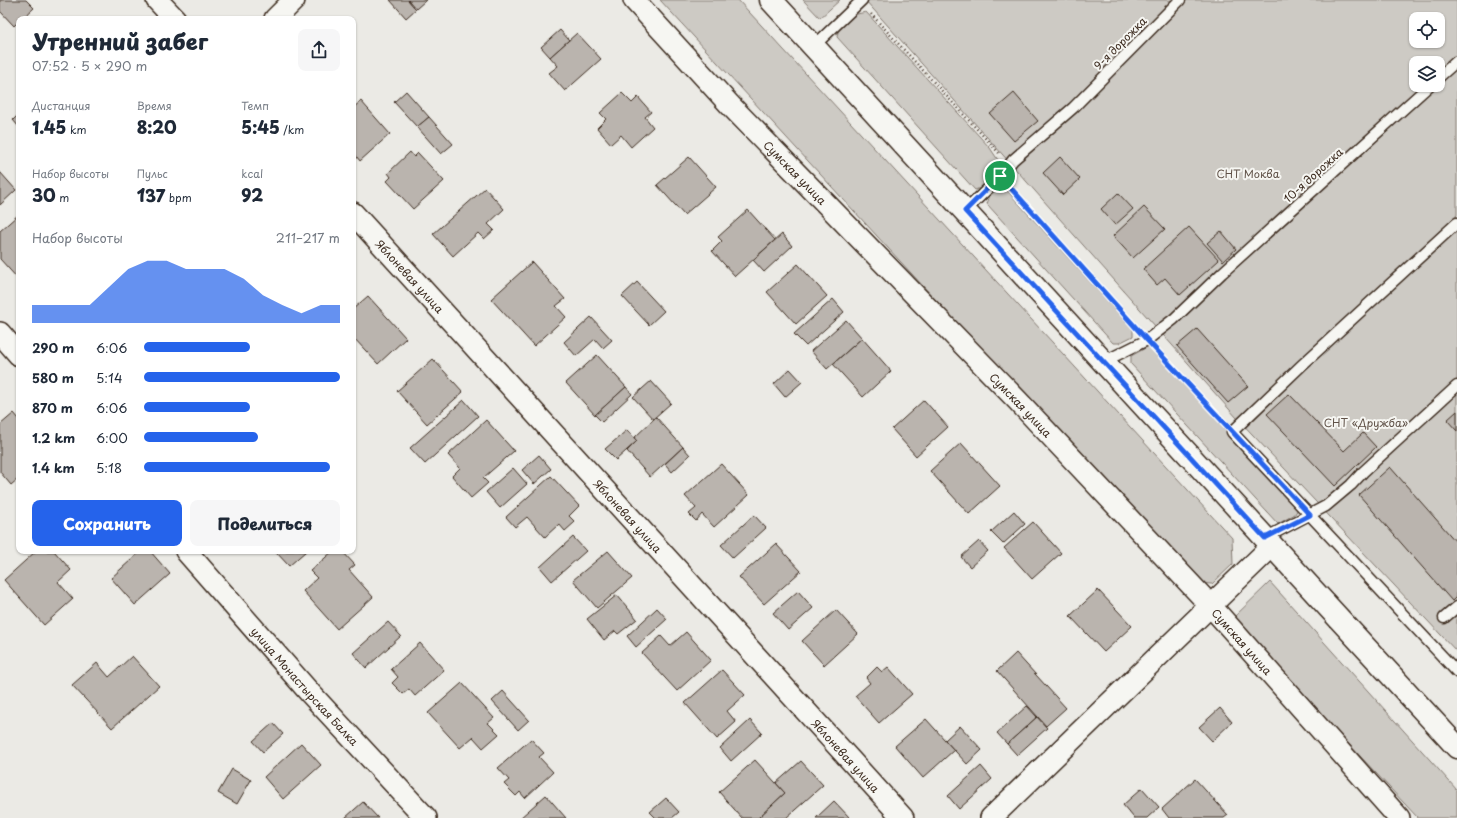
<!DOCTYPE html>
<html lang="ru">
<meta charset="utf-8">
<style>
:root{--surface:#fff;--page:#f6f6f7;--text:#1f2937;--muted:#747a83;--accent:#2563eb}
body{margin:0;font-family:"Playpen Sans",sans-serif;background:var(--page);color:var(--text);height:100vh;display:flex;flex-direction:column;font-size:15px;white-space:nowrap}
*{box-sizing:border-box;margin:0}
p{font-size:13px;color:var(--muted)}
.icon{flex:none;width:22px;height:22px;fill:none;stroke:currentColor;stroke-width:2;stroke-linecap:round;stroke-linejoin:round}
.map{position:relative;flex:1;overflow:hidden}
.drawer{position:absolute;left:16px;top:16px;width:340px;height:538px;display:flex;flex-direction:column;background:var(--surface);border-radius:8px;box-shadow:0 1px 3px #0004}
.drawer>*{flex:none}
.controls{position:absolute;left:1409px;top:12px;display:grid;gap:8px}
.controls a{display:grid;place-items:center;width:36px;height:36px;border-radius:8px;background:var(--surface);box-shadow:0 1px 3px #0004;font-size:20px}
.pin{position:absolute;display:grid;place-items:center;width:34px;height:34px;color:#fff;margin:-17px;border:2px solid #fff;border-radius:50%;box-shadow:0 1px 4px #0007}
.round{display:grid;place-items:center;flex:none;width:42px;height:42px;border-radius:8px;background:var(--page)}
.headline{display:flex;align-items:center;justify-content:space-between;height:68px;padding:0 16px}
h1{font-size:22px;font-weight:800;line-height:30px}
.metrics{display:grid;grid-template-columns:repeat(3,1fr);gap:6px;height:68px;padding:4px 16px}
.metrics div{display:grid;align-content:center}
.metrics b{font-size:17px;font-weight:800}
.metrics small{font-size:11px;font-weight:400}
.metrics p{font-size:11px}
.chart{height:112px;padding:8px 16px}
.chart p{display:flex;justify-content:space-between}
.chart svg{width:100%;height:72px;margin-top:4px;fill:var(--accent);opacity:.7}
.cta{display:flex;gap:8px;margin-top:auto;padding:8px 16px}
.cta a{flex:1;height:46px;border-radius:8px;background:var(--accent);color:#fff;font-size:16px;font-weight:800;line-height:46px;text-align:center}
.cta a+a{background:var(--page);color:var(--text)}
ul{padding:0 16px;list-style:none;font-size:13px}
li{display:grid;grid-template-columns:64px 48px 1fr;align-items:center;height:30px}
li i{height:10px;border-radius:5px;background:var(--accent)}
.map>svg:first-child{display:block}
.green{fill:#cdcac4;stroke:#847a71;fill-rule:evenodd}
.building{fill:#bab4ae;stroke:#3b2a1e}
.lines{fill:none;stroke-linecap:round;stroke-linejoin:round}
.lane-casing{stroke:#3b2a1e;stroke-width:13}
.street-casing{stroke:#3b2a1e;stroke-width:24}
.primary-casing{stroke:#3b2a1e;stroke-width:25}
.path{stroke:#3b2a1e;stroke-width:2.5;stroke-dasharray:1 3;stroke-linecap:butt}
.lane{stroke:#f6f6f2;stroke-width:10}
.street{stroke:#f6f6f2;stroke-width:21}
.primary{stroke:#f6f6f2;stroke-width:22}
.route-casing{stroke:#fff;stroke-width:8}
.route{stroke:#2563eb;stroke-width:5}
.labels{text-anchor:middle;dominant-baseline:central;stroke-width:4;stroke-linejoin:round;paint-order:stroke}
.street-label{font-size:11px;fill:#3b2a1e;stroke:#f6f6f2}
.park-label{font-size:11px;fill:#605248;stroke:#f6f6f2}
</style>
<div class="map">
<svg width="1457" height="818" viewBox="0 0 1457 818">
<rect width="100%" height="100%" fill="#ebeae5"/>
<filter id="ink" filterUnits="userSpaceOnUse"><feTurbulence type="fractalNoise" baseFrequency=".025" numOctaves="2"/><feDisplacementMap in="SourceGraphic" scale="8" xChannelSelector="R" yChannelSelector="G"/><feConvolveMatrix kernelMatrix="1 2 1 2 8 2 1 2 1" color-interpolation-filters="sRGB"/></filter>
<g filter="url(#ink)">
<g class="green">
<path d="M660 0H738L1232 538 1233 564 1212 584 1196 583Z"/>
<path d="M803 0H840L820 18Z"/>
<path d="M865 0H1457V215L1433 237 1457 216V652L1237 418ZM1416 19H1438V41H1416ZM1416 63H1438V85H1416Z"/>
<path d="M866 12 990 148 1000 163C997 175 988 186 975 190L837 37 839 27 853 15Z"/>
<path d="M1001 184 1133 329V336L1119 343H1113L987 204 990 195Z"/>
<path d="M1149 346 1299 507 1295 514 1278 524 1131 364V356Z"/>
<path d="M1270 582 1457 790V818H1418L1232 619Z"/>
</g>
<g class="building">
<path d="M0 0H26L34 8 22 19H19V21L14 26 0 11Z"/>
<path d="M390 0H408L416 9 406 18Z"/>
<path d="M408 0H426L416 9Z"/>
<path d="M560 30 569 40 550 57 541 47Z"/>
<path d="M577 33 601 59 565 91 549 73 558 66 550 57Z"/>
<path d="M406 91 429 117 417 127 394 102Z"/>
<path d="M622 93 632 103 638 97 651 112 645 117 653 127 631 147 621 135 611 144 597 128 606 119 600 113Z"/>
<path d="M1014 93 1038 121 1014 141 990 114Z"/>
<path d="M361 101 390 134 360 161 353 152V108Z"/>
<path d="M19 114V127L13 120Z"/>
<path d="M429 117 453 144 441 154 417 127Z"/>
<path d="M410 152 414 157 418 153 444 181 413 209 387 181 391 177 388 173Z"/>
<path d="M689 157 716 187 684 215 657 185Z"/>
<path d="M1060 157 1080 179 1063 195 1043 173Z"/>
<path d="M0 172 16 190 0 205Z"/>
<path d="M485 188 504 209 488 224 494 230 484 239 478 233 453 256 433 234Z"/>
<path d="M1118 193 1133 209 1115 225 1101 209Z"/>
<path d="M1144 207 1165 229 1133 258 1113 236Z"/>
<path d="M748 210 775 240 735 276 712 251 722 241 718 237Z"/>
<path d="M18 215 19 216V280L0 259V231Z"/>
<path d="M1189 227 1219 260 1180 295 1165 278 1157 285 1143 269Z"/>
<path d="M1221 231 1236 249 1223 261 1207 243Z"/>
<path d="M782 234 792 246 764 272 753 260Z"/>
<path d="M532 262 565 299 556 306 566 317 534 346 491 299Z"/>
<path d="M798 264 827 296 796 324 767 292Z"/>
<path d="M637 282 664 311 649 325 622 296Z"/>
<path d="M368 296 406 338 378 364 353 337V309Z"/>
<path d="M833 299 844 312 806 346 794 334Z"/>
<path d="M591 317 612 340 603 348 595 339 576 356 564 342Z"/>
<path d="M846 320 862 338 827 369 811 351Z"/>
<path d="M1197 329 1248 386 1228 403 1177 346Z"/>
<path d="M862 338 891 371 863 397 833 364Z"/>
<path d="M597 355 626 387 595 415 566 383Z"/>
<path d="M433 359 463 392 427 424 397 391Z"/>
<path d="M790 369 802 382 785 397 774 384Z"/>
<path d="M651 381 671 403 653 419 633 397Z"/>
<path d="M626 387 632 394 602 422 595 415Z"/>
<path d="M1289 394 1344 451 1363 433 1376 447 1335 486 1267 414Z"/>
<path d="M464 400 478 416 425 464 410 448Z"/>
<path d="M924 400 948 427 916 456 892 429Z"/>
<path d="M1457 411V431L1447 420Z"/>
<path d="M14 413 19 419V478L11 485 0 472V425Z"/>
<path d="M656 417 683 447 650 477 627 451 637 441 634 438Z"/>
<path d="M486 420 514 451 483 478 488 483 471 498 452 476 460 468 448 455Z"/>
<path d="M627 430 637 441 616 460 605 449Z"/>
<path d="M961 443 1000 486 969 514 930 471Z"/>
<path d="M683 447 690 455 672 472 665 464Z"/>
<path d="M539 455 551 469 534 484 522 470Z"/>
<path d="M721 464 749 495 714 527 702 514 696 521 689 514 696 508 685 496Z"/>
<path d="M1390 467 1457 543V596L1452 601 1359 495Z"/>
<path d="M513 468 527 484 500 508 486 492Z"/>
<path d="M551 476 579 506 569 516 575 522 565 531 559 524 545 537 527 517 515 527 506 517Z"/>
<path d="M1014 511 1025 524 1003 544 991 532Z"/>
<path d="M754 515 766 528 733 558 721 545Z"/>
<path d="M1033 522 1061 553 1032 579 1004 548Z"/>
<path d="M573 537 586 551 552 581 540 567Z"/>
<path d="M979 541 988 551 970 567 961 557Z"/>
<path d="M776 544 801 571 764 604 739 577Z"/>
<path d="M36 551H54L71 570 58 582 73 599 44 625 4 580Z"/>
<path d="M141 551H150L170 574 135 605 111 578Z"/>
<path d="M275 551H306L289 566Z"/>
<path d="M333 551H342L355 565 349 570 373 597 337 629 303 591 317 578 310 571Z"/>
<path d="M608 551 632 578 597 608 573 580Z"/>
<path d="M1098 590 1132 626 1104 652 1070 616Z"/>
<path d="M798 591 813 608 788 630 773 613Z"/>
<path d="M617 595 637 619 618 634 615 631 604 640 587 619Z"/>
<path d="M657 608 667 619 636 647 627 636Z"/>
<path d="M836 610 858 634 824 665 802 641Z"/>
<path d="M388 622 401 636 366 668 353 653Z"/>
<path d="M686 632 711 660 677 691 642 653 661 636 670 646Z"/>
<path d="M420 643 444 670 415 696 409 689 403 694 392 683 398 677 391 669Z"/>
<path d="M1016 653 1066 708 1046 726 997 671Z"/>
<path d="M132 656 159 686 112 728 72 685 97 663 109 677Z"/>
<path d="M877 667 882 672 888 667 912 694 879 723 855 696 870 683 866 678Z"/>
<path d="M722 670 745 695 727 711 736 722 717 739 685 703Z"/>
<path d="M462 683 494 718 488 723 499 734 483 748 473 737 460 748 428 713Z"/>
<path d="M503 691 529 720 518 730 492 701Z"/>
<path d="M1027 706 1037 717 1007 744 997 733Z"/>
<path d="M1220 708 1232 722 1212 741 1199 727Z"/>
<path d="M1037 717 1047 728 1017 755 1007 744Z"/>
<path d="M926 719 954 750 923 778 895 746Z"/>
<path d="M750 720 762 733 731 761 720 748Z"/>
<path d="M273 723 283 734 263 752 253 741Z"/>
<path d="M960 726 982 750 967 764 945 740Z"/>
<path d="M531 739 544 753 539 757 553 772 525 798 520 792 516 796 504 784 509 780 498 768Z"/>
<path d="M301 743 321 765 283 799 264 777Z"/>
<path d="M755 760 785 793 758 818H742L719 792Z"/>
<path d="M801 761 823 785 786 818H758L785 793 776 783Z"/>
<path d="M981 766 992 779 959 809 948 796Z"/>
<path d="M232 769 251 780 237 804 218 793Z"/>
<path d="M1195 779 1228 815 1224 818H1169L1162 809Z"/>
<path d="M1142 788 1159 807 1147 818H1134L1123 805Z"/>
<path d="M546 795 566 818H520Z"/>
<path d="M666 798 679 812 672 818H656L650 812Z"/>
<path d="M834 801 850 818H816Z"/>
<path d="M363 802 378 818H345Z"/>
</g>
<g class="lines">
<g class="lane-casing">
<g id="lane">
<path d="M814 46 862 0"/>
<path d="M1438 78 1457 61"/>
<path d="M965 211 1000 177 1013 160 1073 108 1180 0"/>
<path d="M1457 223 1302 365 1232 432 1457 672"/>
<path d="M1103 362 1147 340 1174 319 1222 273 1430 85"/>
<path d="M1265 538 1326 506 1351 485 1363 472 1457 386"/>
<path d="M1444 618 1457 607"/>
</g>
</g>
<g class="street-casing">
<g id="street">
<path d="M157 0 175 19"/>
<path id="s1" d="M634 0 730 105 1018 401 1210 605 1399 818"/>
<path d="M275 19 294 0"/>
<path id="s2" d="M353 213 903 818"/>
<path d="M0 333 19 355"/>
<path id="s3" d="M186 551 310 693 426 818"/>
<path d="M991 818 1272 546"/>
</g>
</g>
<g class="primary-casing">
<path id="primary" d="M771 0 1457 747"/>
</g>
<g class="path">
<path d="M871 14 999 153"/>
<path d="M1011 189 1136 328"/>
<path d="M1158 353 1222 421"/>
</g>
<use href="#lane" class="lane"/>
<use href="#street" class="street"/>
<use href="#primary" class="primary"/>
</g>
</g>
<g class="lines" filter="url(#ink)">
<g class="route-casing">
<path id="route" d="M1000 176 1147 340 1310 515 1265 538 965 211Z"/>
</g>
<use href="#route" class="route"/>
</g>
<g class="labels">
<g class="street-label">
<text transform="translate(1120 43) rotate(-45)">9-я дорожка</text>
<text stroke="none"><textPath href="#s1" startOffset="236">Сумская улица</textPath></text>
<text transform="translate(1313 175) rotate(-42)">10-я дорожка</text>
<text stroke="none"><textPath href="#s2" startOffset="85">Яблоневая улица</textPath></text>
<text stroke="none"><textPath href="#s1" startOffset="560">Сумская улица</textPath></text>
<text stroke="none"><textPath href="#s2" startOffset="409">Яблоневая улица</textPath></text>
<text stroke="none"><textPath href="#s1" startOffset="884">Сумская улица</textPath></text>
<text stroke="none"><textPath href="#s3" startOffset="180">улица Монастырская Балка</textPath></text>
<text stroke="none"><textPath href="#s2" startOffset="733">Яблоневая улица</textPath></text>
</g>
<g class="park-label">
<text x="1248" y="173">СНТ Моква</text>
<text x="1366" y="422">СНТ «Дружба»</text>
</g>
</g>
</svg>
<div class="controls">
<a><svg class="icon" aria-label="locate" viewBox="0 0 24 24"><circle cx="12" cy="12" r="6"/><path d="M12 2v4M12 18v4M2 12h4M18 12h4"/></svg></a>
<a><svg class="icon" aria-label="layers" viewBox="0 0 24 24"><path d="M12 4l9 5-9 5-9-5zM3 14l9 5 9-5"/></svg></a>
</div>
<div class="pin" style="left:1000px;top:176px;background:#1e9e55"><svg class="icon" aria-label="arrive" viewBox="0 0 24 24"><path d="M6 21V4h12l-3 4 3 4H6"/></svg></div>
<section class="drawer">
<div class="headline"><div><h1>Утренний забег</h1><p>07:52 · 5 × 290 m</p></div><a class="round"><svg class="icon" aria-label="share" viewBox="0 0 24 24"><path d="M12 15V3M7 8l5-5 5 5M5 13v7h14v-7"/></svg></a></div>
<div class="metrics">
<div><p>Дистанция</p><b>1.45<small> km</small></b></div>
<div><p>Время</p><b>8:20</b></div>
<div><p>Темп</p><b>5:45<small> /km</small></b></div>
</div>
<div class="metrics">
<div><p>Набор высоты</p><b>30<small> m</small></b></div>
<div><p>Пульс</p><b>137<small> bpm</small></b></div>
<div><p>kcal</p><b>92</b></div>
</div>
<div class="chart"><p><span>Набор высоты</span>211–217 m</p>
<svg viewBox="0 0 160 44" preserveAspectRatio="none"><path d="M0 44V33L10 33L20 33L30 33L40 22L50 11L60 6L70 6L80 11L90 11L100 11L110 17L120 27L130 33L140 38L150 33L160 33V44z"/></svg>
</div>
<ul>
<li><b>290 m</b>6:06<i style="width:54%"></i></li>
<li><b>580 m</b>5:14<i style="width:100%"></i></li>
<li><b>870 m</b>6:06<i style="width:54%"></i></li>
<li><b>1.2 km</b>6:00<i style="width:58%"></i></li>
<li><b>1.4 km</b>5:18<i style="width:95%"></i></li>
</ul>
<div class="cta"><a>Сохранить</a><a>Поделиться</a></div>
</section>
</div>
